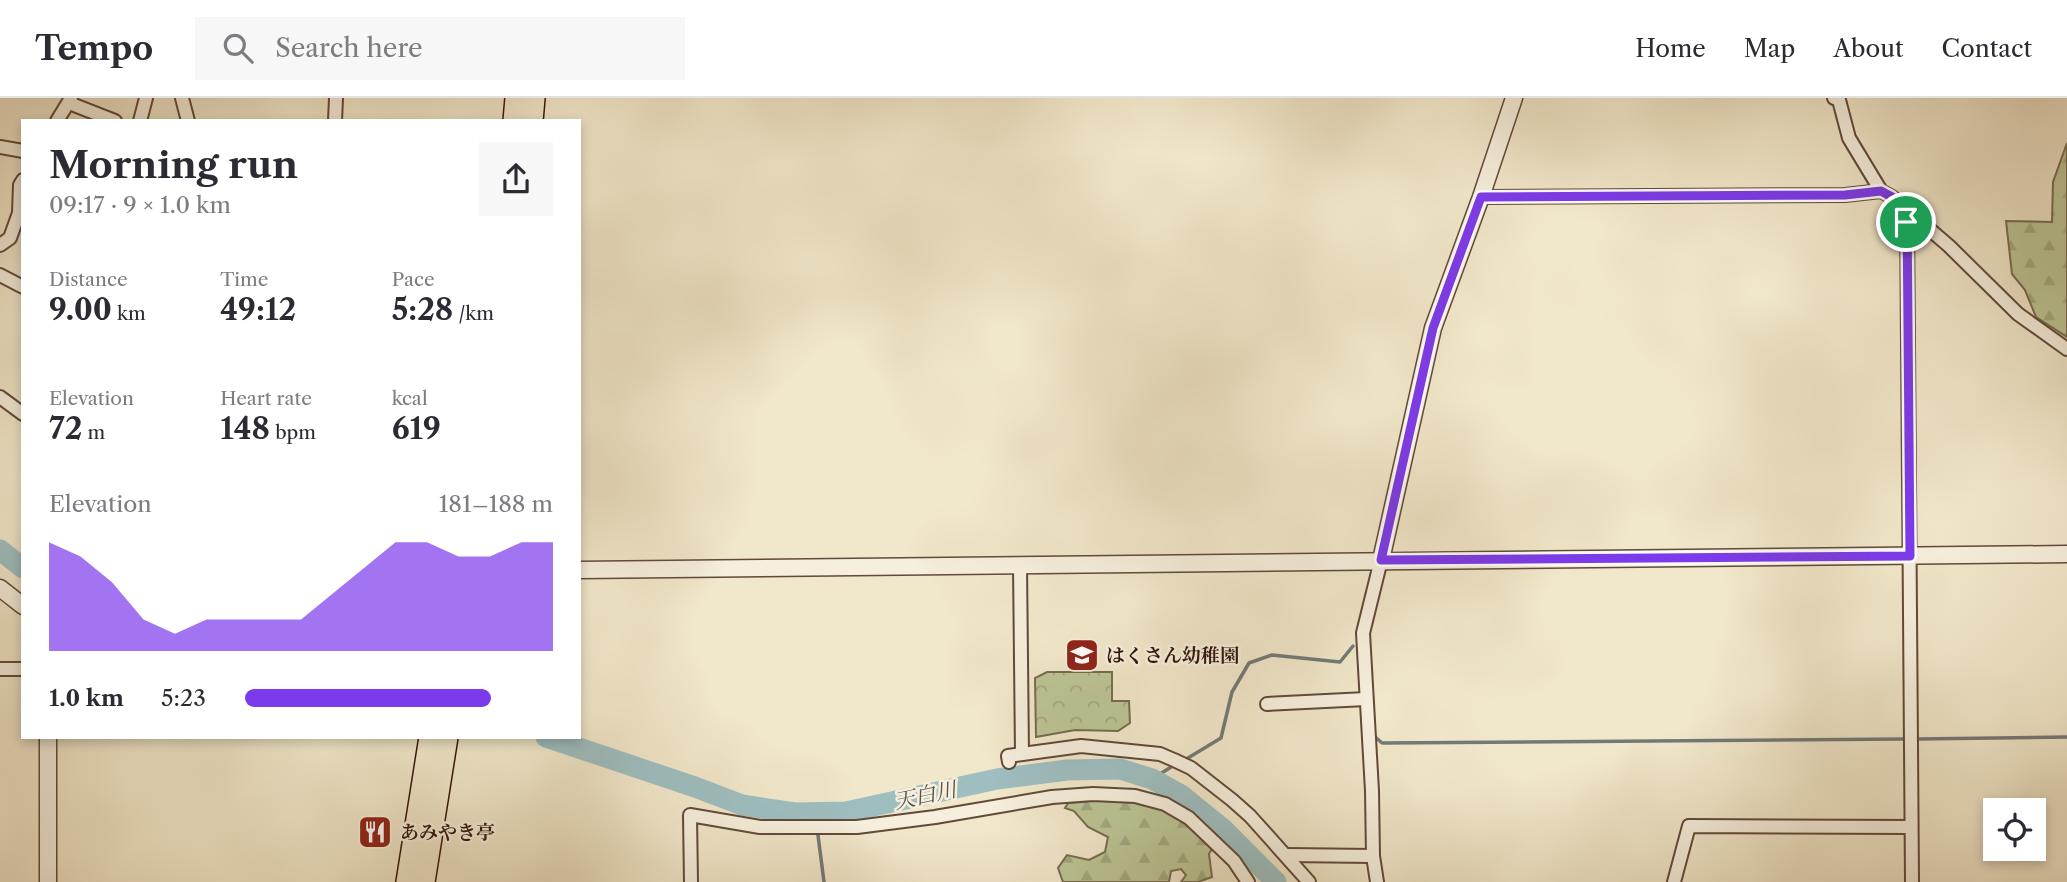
<!DOCTYPE html>
<meta charset="utf-8">
<style>
:root{--surface:#fff;--page:#f7f7f7;--text:#2b2b33;--muted:#7c7c81;--line:#e1e1e2;--accent:#7c3aed}
body{margin:0;font-family:"Libre Caslon Text","Noto Serif JP",serif;background:var(--page);color:var(--text);height:100vh;display:flex;flex-direction:column;font-size:26px;white-space:nowrap}
*{box-sizing:border-box;margin:0}
p{font-size:23px;color:var(--muted)}
.icon{flex:none;width:38px;height:38px;fill:none;stroke:currentColor;stroke-width:2;stroke-linecap:round;stroke-linejoin:round}
.map{position:relative;flex:1;overflow:hidden}
.drawer{position:absolute;left:21px;top:21px;width:560px;height:620px;display:flex;flex-direction:column;background:var(--surface);border-radius:0px;box-shadow:0 4px 10px #0003}
.drawer>*{flex:none}
.tools{position:absolute;left:1983px;top:700px;display:grid;gap:14px}
.tools a{display:grid;place-items:center;width:63px;height:63px;border-radius:0px;background:var(--surface);box-shadow:0 4px 10px #0003;font-size:35px}
.pin{position:absolute;display:grid;place-items:center;width:60px;height:60px;color:#fff;margin:-30px;border:4px solid #fff;border-radius:50%;box-shadow:0 2px 7px #0007}
.round{display:grid;place-items:center;flex:none;width:74px;height:74px;border-radius:0px;background:var(--page)}
.summary{display:flex;align-items:center;justify-content:space-between;height:119px;padding:0 28px}
h1{font-size:38px;font-weight:800;line-height:52px}
.figures{display:grid;grid-template-columns:repeat(3,1fr);gap:10px;height:119px;padding:7px 28px}
.figures div{display:grid;align-content:center}
.figures b{font-size:30px;font-weight:800}
.figures small{font-size:19px;font-weight:400}
.figures p{font-size:19px}
.chart{height:196px;padding:14px 28px}
.chart p{display:flex;justify-content:space-between}
.chart svg{width:100%;height:126px;margin-top:7px;fill:var(--accent);opacity:.7}
ul{padding:0 28px;list-style:none;font-size:23px}
li{display:grid;grid-template-columns:112px 84px 1fr;align-items:center;height:52px}
li i{height:18px;border-radius:9px;background:var(--accent)}
header{display:flex;align-items:center;gap:42px;box-sizing:border-box;height:98px;padding:0 35px;background:var(--surface);border-bottom:2px solid var(--line)}
header strong{font-size:33px}
nav{display:flex;gap:38px;margin-inline-start:auto;font-size:24px}
.search{width:490px;height:63px;background:var(--page);display:flex;align-items:center;gap:18px;box-sizing:border-box;padding:0 24px;border-radius:0px;color:var(--muted);font-size:26px}
.map>svg:first-child{display:block}
.forest{fill:url(#forest-firs);stroke:#776c4f;stroke-width:2}
.park{fill:url(#park-crowns);stroke:#776c4f;stroke-width:2}
.lines{fill:none;stroke-linecap:round;stroke-linejoin:round}
.stream{stroke:#737a77;stroke-width:3.5}
.river{stroke:#9ebec0;stroke-width:21}
.minor-casing{stroke:#624939;stroke-width:16}
.tertiary-casing{stroke:#624939;stroke-width:19}
.primary-casing{stroke:#321409;stroke-width:24}
.minor{stroke:#f6efdd;stroke-width:12}
.tertiary{stroke:#f6efdd;stroke-width:16}
.primary{stroke:#f1e7ca;stroke-width:21}
.route-casing{stroke:#fff;stroke-width:14}
.route{stroke:#7c3aed;stroke-width:9}
.labels{text-anchor:middle;dominant-baseline:central;stroke-width:5;stroke-linejoin:round;paint-order:stroke}
.poi-label{font-size:19px;font-weight:bold;fill:#321409;stroke:#f6efdd;text-anchor:start}
.water-label{font-size:21px;font-style:italic;fill:#585049;stroke:#f6efdd}
</style>
<header>
<strong>Tempo</strong>
<div class="search"><svg class="icon" aria-label="search" viewBox="0 0 24 24"><circle cx="10" cy="10" r="6"/><path d="M15 15l6 6"/></svg>Search here</div>
<nav><a>Home</a><a>Map</a><a>About</a><a>Contact</a></nav>
</header>
<div class="map">
<svg width="2067" height="784" viewBox="0 0 2067 784">
<defs>
<pattern id="forest-firs" width="22" height="20" patternUnits="userSpaceOnUse" patternTransform="scale(1.75)"><rect width="22" height="20" fill="#bcc595"/><path d="M5 1l3.5 6h-7zM16 11l3.5 6h-7z" fill="#a2a87f"/></pattern>
<pattern id="park-crowns" width="20" height="18" patternUnits="userSpaceOnUse" patternTransform="scale(1.75)"><rect width="20" height="18" fill="#bcc595"/><path d="M2 6a3 3 0 1 1 6 0M12 15a3 3 0 1 1 6 0" fill="none" stroke="#a2a87f"/></pattern>
</defs>
<rect width="100%" height="100%" fill="#f1e7ca"/>
<filter id="stains"><feTurbulence type="fractalNoise" baseFrequency=".00286" numOctaves="4"/><feColorMatrix values="0 0 0 0 .2 0 0 0 0 .09 0 0 0 0 .02 0 0 0 .5 -.17"/></filter>
<radialGradient id="worn" r=".72"><stop offset=".6" stop-color="#630" stop-opacity="0"/><stop offset="1" stop-color="#630" stop-opacity=".3"/></radialGradient>
<g class="forest">
<path d="M2067 45V239L2036 219 2025 192 2012 176 2006 123 2052 124 2053 84Z"/>
<path d="M1115 701 1165 709 1215 746 1209 756 1212 779 1198 784H1181L1186 777 1181 771 1171 773 1169 784H1063L1058 770 1067 757 1089 762 1105 754 1108 739 1088 729 1074 713 1065 710 1068 705Z"/>
</g>
<path class="park" d="M1047 574H1112V603H1129L1130 625 1118 633 1075 632 1036 639 1035 580Z"/>
<g class="lines">
<g class="stream">
<path d="M1373 637 1382 645 1904 641"/>
<path d="M1917 641 2067 639"/>
<path d="M1183 663 1221 640 1232 594 1249 565 1272 557 1340 564 1353 548"/>
<path d="M1152 681 1176 666"/>
<path d="M815 714 824 784"/>
</g>
<g class="river">
<path d="M0 452 23 470"/>
<path d="M546 639 695 689 742 707 795 715 846 714 997 681 1067 672 1120 671 1152 681 1181 697 1223 731 1276 784"/>
</g>
<g class="minor-casing">
<g id="minor">
<path d="M182 0 188 23"/>
<path d="M1834 0 1839 2 1849 40 1881 93 1892 99 1949 148 2018 216 2067 251"/>
<path d="M69 5 115 23"/>
<path d="M57 23 71 0"/>
<path d="M140 23 146 0"/>
<path d="M335 23 336 0"/>
<path d="M0 49 23 53"/>
<path d="M1481 99 1845 97 1881 93"/>
<path d="M1907 113 1912 784"/>
<path d="M0 147 10 140 19 115 20 87 23 82"/>
<path d="M0 177 23 189"/>
<path d="M0 299 23 316"/>
<path d="M1020 467 1022 656"/>
<path d="M0 571H23"/>
<path d="M1267 606 1366 601"/>
<path d="M1009 664 1008 658 1081 648 1160 656 1174 662 1191 670 1232 702 1250 718 1309 784"/>
<path d="M1286 757 1373 758"/>
<path d="M691 784 690 717 760 729H857L935 719 1052 699 1093 696 1135 698 1165 706 1189 720 1234 763 1248 784"/>
<path d="M1377 784 1373 758 1372 693 1363 535 1381 462"/>
<path d="M1674 784 1689 728 1911 729"/>
</g>
</g>
<g class="tertiary-casing">
<g id="tertiary">
<path d="M1381 462 1433 230 1481 99 1514 0"/>
<path d="M579 472 2067 456"/>
<path d="M0 490 23 508"/>
<path d="M48 639V784"/>
</g>
</g>
<g class="primary-casing">
<g id="primary">
<path d="M514 23 516 0"/>
<path d="M532 23 534 0"/>
<path d="M407 784 430 639"/>
<path d="M424 784 447 639"/>
</g>
</g>
<use href="#minor" class="minor"/>
<use href="#tertiary" class="tertiary"/>
<use href="#primary" class="primary"/>
</g>
<g class="lines">
<g class="route-casing">
<path id="route" d="M1881 93 1892 99 1907 113 1910 458 1381 462 1433 230 1481 99 1845 97Z"/>
</g>
<use href="#route" class="route"/>
</g>
<defs>
<g id="school-square" transform="scale(1.75)"><rect x="-9" y="-9" width="18" height="18" rx="4" fill="#8f2418" stroke="#f6efdd"/><path d="M0-5L7-2L0 1L-7-2ZM-4 1L0 2.5L4 1V4Q0 6-4 4Z" fill="#fff"/></g>
<g id="restaurant-square" transform="scale(1.75)"><rect x="-9" y="-9" width="18" height="18" rx="4" fill="#8f2418" stroke="#f6efdd"/><path d="M-5-6h1v4h1v-4h1v4h1v-4h1v5L-1.5 .5V6h-2V.5L-5-1ZM5-6V6H3V1.5H1.5Q1.5-4 5-6Z" fill="#fff"/></g>
</defs>
<g fill-rule="evenodd">
<use href="#school-square" x="1082" y="557"/>
<use href="#restaurant-square" x="375" y="734"/>
</g>
<g class="labels">
<g class="poi-label">
<text x="1106" y="557">はくさん幼稚園</text>
<text x="400" y="734">あみやき亭</text>
</g>
<g class="water-label">
<text transform="translate(925 697) rotate(-12)">天白川</text>
</g>
</g>
<rect width="100%" height="100%" filter="url(#stains)"/>
<rect width="100%" height="100%" fill="url(#worn)"/>
</svg>
<div class="tools">
<a><svg class="icon" aria-label="locate" viewBox="0 0 24 24"><circle cx="12" cy="12" r="6"/><path d="M12 2v4M12 18v4M2 12h4M18 12h4"/></svg></a>
</div>
<div class="pin" style="left:1906px;top:124px;background:#1e9e55"><svg class="icon" aria-label="arrive" viewBox="0 0 24 24"><path d="M6 21V4h12l-3 4 3 4H6"/></svg></div>
<section class="drawer">
<div class="summary"><div><h1>Morning run</h1><p>09:17 · 9 × 1.0 km</p></div><a class="round"><svg class="icon" aria-label="share" viewBox="0 0 24 24"><path d="M12 15V3M7 8l5-5 5 5M5 13v7h14v-7"/></svg></a></div>
<div class="figures">
<div><p>Distance</p><b>9.00<small> km</small></b></div>
<div><p>Time</p><b>49:12</b></div>
<div><p>Pace</p><b>5:28<small> /km</small></b></div>
</div>
<div class="figures">
<div><p>Elevation</p><b>72<small> m</small></b></div>
<div><p>Heart rate</p><b>148<small> bpm</small></b></div>
<div><p>kcal</p><b>619</b></div>
</div>
<div class="chart"><p><span>Elevation</span>181–188 m</p>
<svg viewBox="0 0 160 44" preserveAspectRatio="none"><path d="M0 44V6L10 11L20 20L30 33L40 38L50 33L60 33L70 33L80 33L90 24L100 15L110 6L120 6L130 11L140 11L150 6L160 6V44z"/></svg>
</div>
<ul>
<li><b>1.0 km</b>5:23<i style="width:80%"></i></li>
</ul>
</section>
</div>
